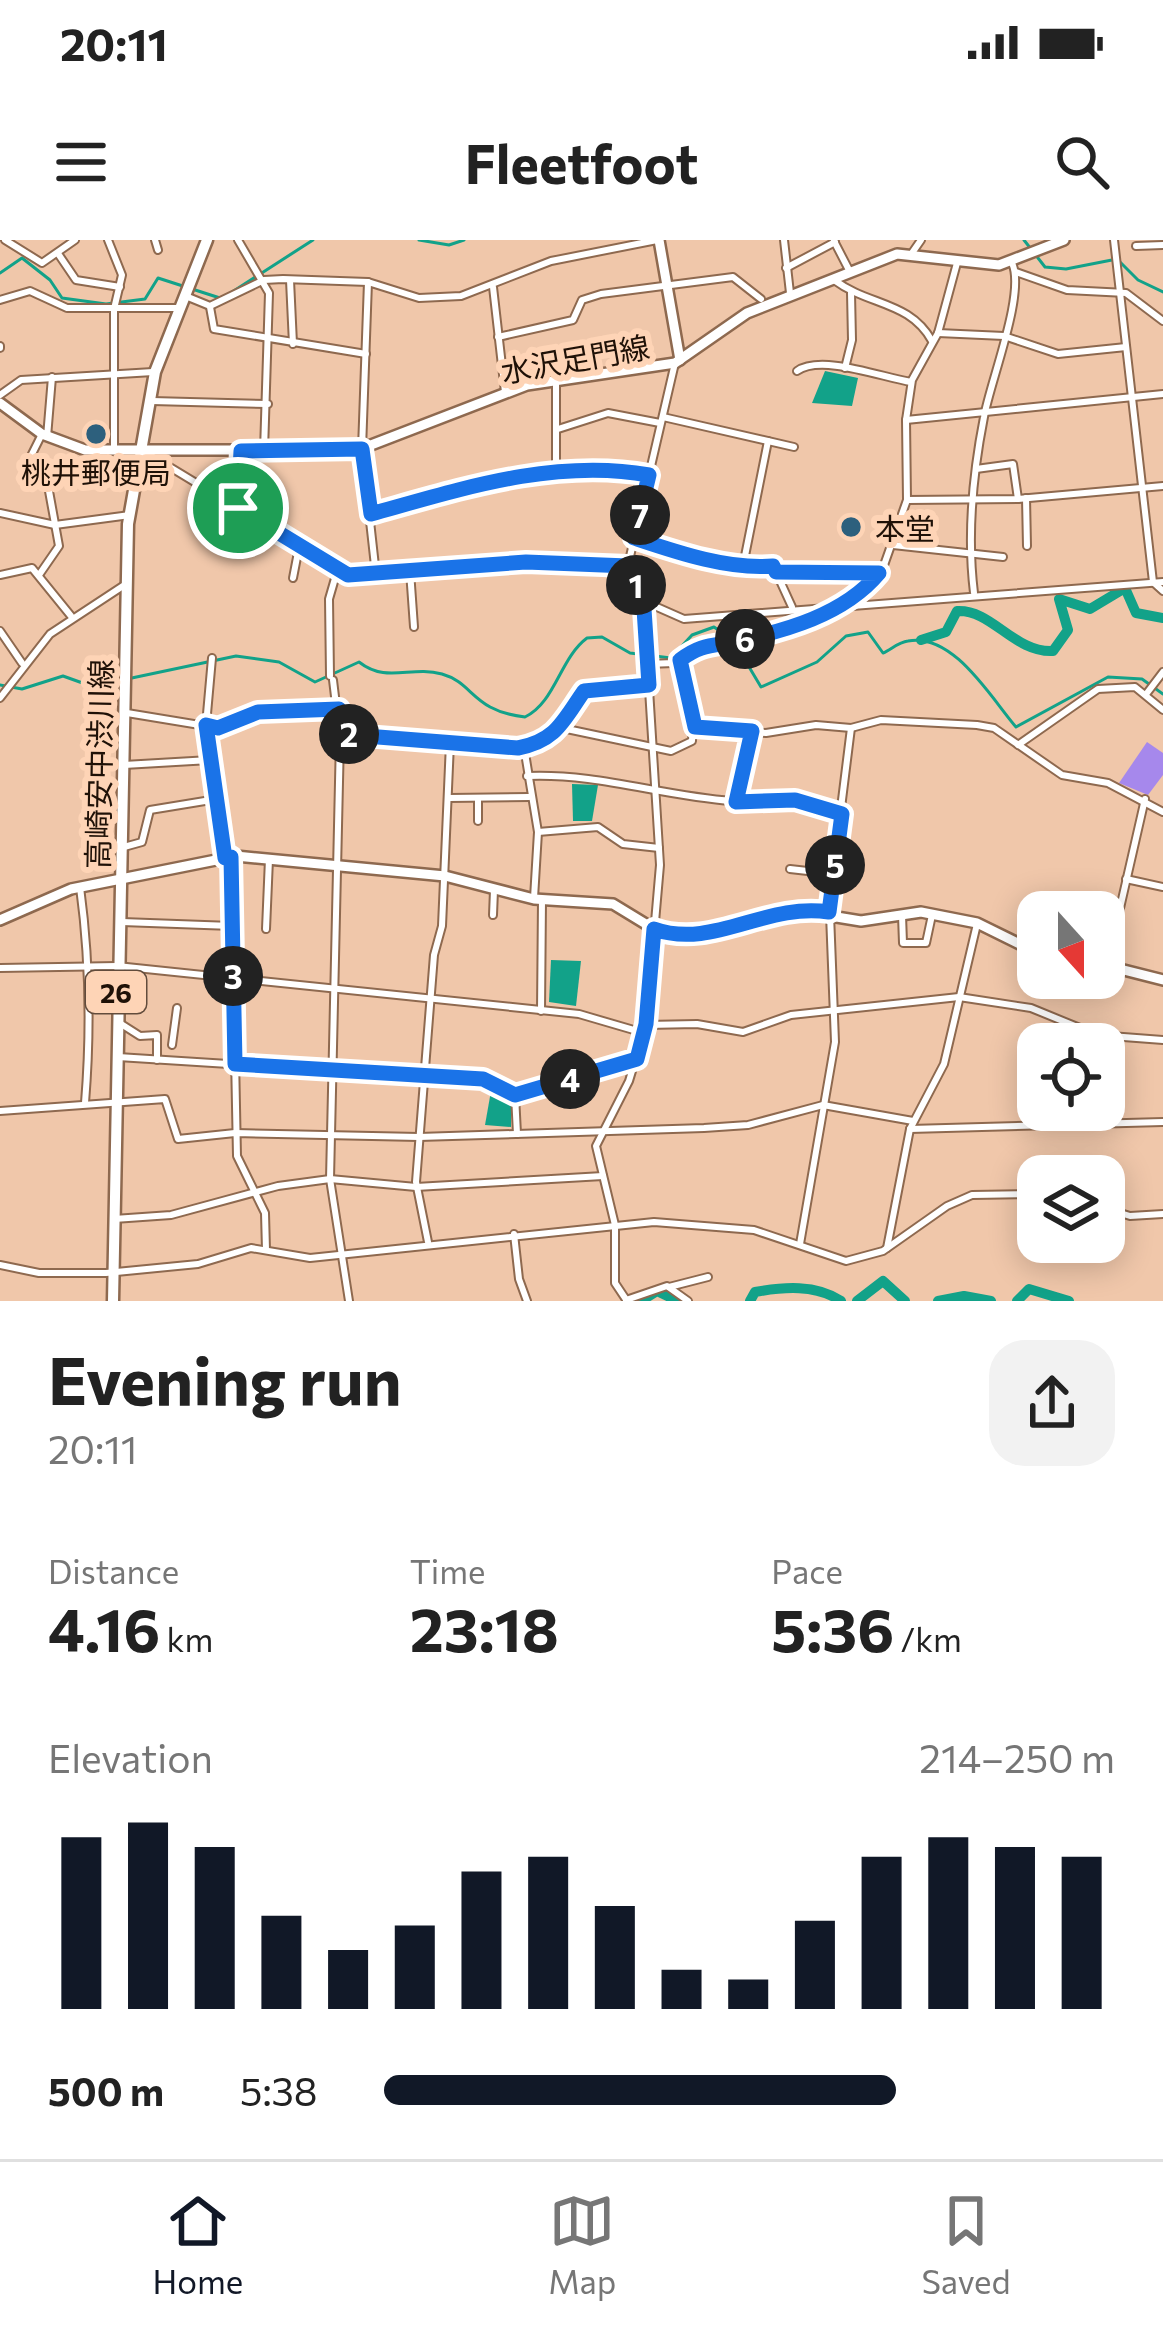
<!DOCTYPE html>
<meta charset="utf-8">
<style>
:root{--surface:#fff;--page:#f2f2f2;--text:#222;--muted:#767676;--line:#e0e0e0;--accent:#111827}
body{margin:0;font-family:Commissioner,"Noto Sans JP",sans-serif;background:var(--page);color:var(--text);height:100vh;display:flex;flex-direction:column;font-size:45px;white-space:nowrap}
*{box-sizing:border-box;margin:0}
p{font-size:39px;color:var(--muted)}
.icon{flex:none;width:66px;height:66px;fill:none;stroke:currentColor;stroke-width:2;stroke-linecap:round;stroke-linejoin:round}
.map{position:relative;height:1061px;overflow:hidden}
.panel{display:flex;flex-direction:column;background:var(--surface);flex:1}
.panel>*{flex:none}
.needle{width:78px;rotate:159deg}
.buttons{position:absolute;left:1017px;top:651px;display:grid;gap:24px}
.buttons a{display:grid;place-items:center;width:108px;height:108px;border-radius:24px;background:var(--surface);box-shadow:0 6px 30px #0003;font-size:60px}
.pin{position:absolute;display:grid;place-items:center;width:102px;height:102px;color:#fff;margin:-51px;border:6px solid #fff;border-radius:50%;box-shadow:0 3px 12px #0007}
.km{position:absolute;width:60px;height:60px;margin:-30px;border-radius:50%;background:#222;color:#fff;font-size:33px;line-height:60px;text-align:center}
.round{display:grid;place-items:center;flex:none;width:126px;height:126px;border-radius:36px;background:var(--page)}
.headline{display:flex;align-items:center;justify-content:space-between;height:204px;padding:0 48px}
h1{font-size:66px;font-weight:700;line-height:90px}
.stats{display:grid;grid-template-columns:repeat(3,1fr);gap:18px;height:204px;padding:12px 48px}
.stats div{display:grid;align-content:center}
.stats b{font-size:60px;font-weight:700}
.stats small{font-size:33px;font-weight:400}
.stats p{font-size:33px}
.chart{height:336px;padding:24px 48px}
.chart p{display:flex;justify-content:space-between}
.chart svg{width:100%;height:216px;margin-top:12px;stroke:var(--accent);stroke-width:6}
ul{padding:0 48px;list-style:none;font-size:39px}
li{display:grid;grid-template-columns:192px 144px 1fr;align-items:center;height:90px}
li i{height:30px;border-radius:15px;background:var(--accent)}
.status{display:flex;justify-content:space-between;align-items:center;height:84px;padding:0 60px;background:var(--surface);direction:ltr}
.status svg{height:33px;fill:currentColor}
header{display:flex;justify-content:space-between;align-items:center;height:156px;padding:0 48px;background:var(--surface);font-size:54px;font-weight:700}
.tab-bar{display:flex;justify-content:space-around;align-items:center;height:168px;border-top:3px solid var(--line);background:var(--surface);font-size:33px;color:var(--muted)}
.tab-bar a{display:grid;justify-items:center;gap:6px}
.tab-bar .current{color:var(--accent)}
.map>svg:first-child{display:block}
.forest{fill:#a688ec}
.water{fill:#12a289}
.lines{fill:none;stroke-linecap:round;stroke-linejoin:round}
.stream{stroke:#12a289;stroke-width:3}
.river{stroke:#12a289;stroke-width:10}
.street-casing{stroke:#8e694f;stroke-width:10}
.secondary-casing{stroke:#8e694f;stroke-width:14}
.primary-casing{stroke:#8e694f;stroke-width:15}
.street{stroke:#fff;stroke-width:6}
.secondary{stroke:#fff;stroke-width:9}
.primary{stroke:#fff;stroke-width:10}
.route-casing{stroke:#fff;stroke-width:24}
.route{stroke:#1a73e8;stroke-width:15}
.poi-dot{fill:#2d607d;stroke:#fed4b6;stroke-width:4.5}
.labels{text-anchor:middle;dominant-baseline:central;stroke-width:12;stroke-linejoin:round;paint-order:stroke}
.shield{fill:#fed4b6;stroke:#624c3c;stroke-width:3}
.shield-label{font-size:27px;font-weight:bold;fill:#1f1107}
.street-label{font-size:30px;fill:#1f1107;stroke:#fed4b6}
.poi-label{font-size:30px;fill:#1f1107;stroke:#fed4b6}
</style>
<div class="status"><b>20:11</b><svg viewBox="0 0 49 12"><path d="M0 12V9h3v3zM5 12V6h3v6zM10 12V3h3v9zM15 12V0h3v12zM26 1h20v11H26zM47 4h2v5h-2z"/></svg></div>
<header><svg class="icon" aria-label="menu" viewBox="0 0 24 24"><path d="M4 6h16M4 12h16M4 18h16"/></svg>Fleetfoot<svg class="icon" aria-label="search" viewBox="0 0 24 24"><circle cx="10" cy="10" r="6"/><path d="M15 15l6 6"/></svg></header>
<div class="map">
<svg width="1163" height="1061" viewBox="0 0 1163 1061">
<rect width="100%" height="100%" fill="#f0c7aa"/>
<path class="forest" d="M1147 502 1163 513V535L1148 555 1119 543Z"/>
<g class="water">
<path d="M825 131 858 138 852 166 812 163Z"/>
<path d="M572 544 598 545 592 581H573Z"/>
<path d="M551 720 581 721 576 766 549 762Z"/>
<path d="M491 851 511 866V887L485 885Z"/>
</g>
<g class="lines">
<g class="stream">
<path d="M419 0 449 5 464 0"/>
<path d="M1024 0 1045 27 1066 29 1117 19 1138 40 1163 52"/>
<path d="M0 33 22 18 50 40 62 58 106 64 145 59 158 38 220 58"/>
<path d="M229 54 313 0"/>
<path d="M127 439 236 416 279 422 315 442 359 422C387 444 411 425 442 434 474 443 472 471 525 477 555 463 560 418 587 398L602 397 630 413 671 418 692 395 714 387 733 400 761 447 817 422 846 396 868 392 883 413C891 410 898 402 908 401 953 392 991 458 1016 487L1108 437 1142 439 1163 454"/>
<path d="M0 445 22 449 63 436 102 450 119 443"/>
</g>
<g class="river">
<path d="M921 400 946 392 957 371C992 369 1014 413 1053 411L1068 390 1059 359 1090 369 1125 348 1136 373 1163 378"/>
<path d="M641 1061 657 1051 678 1061"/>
<path d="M750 1061 755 1052C783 1047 816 1044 841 1061"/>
<path d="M857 1061 883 1041 905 1061"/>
<path d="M938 1061 964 1056 991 1061"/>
<path d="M1017 1061 1029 1049 1069 1061"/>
</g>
<g class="street-casing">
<g id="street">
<path d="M5 0 42 23 75 0"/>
<path d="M108 0 122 35 114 69V209"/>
<path d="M155 0 158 10"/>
<path d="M238 0 269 53 264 211"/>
<path d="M784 0 790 53"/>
<path d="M1114 0 1153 342 1163 351"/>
<path d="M834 1 849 30"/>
<path d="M1136 6 1163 5"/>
<path d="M912 13 921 0"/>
<path d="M59 15 76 40 120 47"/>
<path d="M786 28 835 2"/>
<path d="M1016 32 1067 50 1126 53 1163 81"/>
<path d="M290 40 293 104"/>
<path d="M834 40C869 66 910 61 932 101"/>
<path d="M368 42 362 209 376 335"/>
<path d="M493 47 505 152"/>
<path d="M188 57 210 66 264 40 283 39 368 42 419 58 461 56 551 21 657 0"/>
<path d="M0 60 30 51 67 68H177"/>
<path d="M210 67 214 89 366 114"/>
<path d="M938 93 1004 96 1058 114 1126 107"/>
<path d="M498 97 573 80 582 60 601 54 733 37 761 59"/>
<path d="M0 106V108"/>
<path d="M845 128 852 100 851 53"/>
<path d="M797 131C821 114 881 137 911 142"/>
<path d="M556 142V235"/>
<path d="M0 155 21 140 153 132"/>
<path d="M152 161 268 164"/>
<path d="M663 177 794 207"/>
<path d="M906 180 1163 154"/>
<path d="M558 189 608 173 660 183"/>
<path d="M47 197 52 137"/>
<path d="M145 212 348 335 526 323 628 325"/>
<path d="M976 229 1013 224 1018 259"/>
<path d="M1026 258 1027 306"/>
<path d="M907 260 1018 259 1163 246"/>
<path d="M238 269 241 211"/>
<path d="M0 273 55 285 130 275"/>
<path d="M371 274C462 249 555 219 649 234"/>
<path d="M635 298C676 312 728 330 773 326L776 332 879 333"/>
<path d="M893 305 1003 317"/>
<path d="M743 326 768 201"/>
<path d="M410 331 414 387"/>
<path d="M776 332 792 367"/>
<path d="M0 335 32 328 71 376"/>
<path d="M39 335 59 306 47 240 26 226 42 194"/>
<path d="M293 338 299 307"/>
<path d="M974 353C967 296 973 233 984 177 990 142 1026 53 1012 23"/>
<path d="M641 360 684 379 1163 342"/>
<path d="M0 391 22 423"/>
<path d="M212 418 206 485 225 618"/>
<path d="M680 420 695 487 766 493 816 485 851 488 881 480 977 485 994 488 1062 535 1108 543 1163 572"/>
<path d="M647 424 674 423 703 404 726 403 813 379 843 365 883 328 907 260 906 180 912 140 938 93 957 23"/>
<path d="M330 436 329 359 338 328"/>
<path d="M333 440 340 498 330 939 349 1061"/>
<path d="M1147 453 1163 432"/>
<path d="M0 458 50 394 126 344"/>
<path d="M127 473 218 488 258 472 339 469"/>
<path d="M562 488 671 511 692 501 693 483"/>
<path d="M340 494 524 507 562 488 583 451 648 445"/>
<path d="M1018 505 1098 449 1135 447 1163 470"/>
<path d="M524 507 538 592 534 658"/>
<path d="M124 525 210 520"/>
<path d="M527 536C598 533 662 556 732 561 776 564 797 561 842 574"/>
<path d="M449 558 529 557"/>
<path d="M478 558V581"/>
<path d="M736 562 752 491"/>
<path d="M538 592 598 587 623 604 659 608"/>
<path d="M124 607 142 602 150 570 217 559"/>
<path d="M231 617 237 916 265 973 266 1010"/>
<path d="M790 629 834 634"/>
<path d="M1126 639 1163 647"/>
<path d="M80 647C90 721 91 790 85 863"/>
<path d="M828 672 851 488"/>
<path d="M493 675 494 650"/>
<path d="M902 675 903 703H926L932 675"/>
<path d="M122 682 232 686"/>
<path d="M266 689 269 619"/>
<path d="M1107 725 1145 559"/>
<path d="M0 728 117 726 579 774 644 793"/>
<path d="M541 771 542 660"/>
<path d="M118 782 140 796 157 795V820"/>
<path d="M646 785 697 784 743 792 791 775 959 757 1031 768 1097 795 1163 800"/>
<path d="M172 805 177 768"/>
<path d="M118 817 483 840 515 855 517 894"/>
<path d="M515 855 637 819"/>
<path d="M0 871 165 859 178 899 235 893 419 897 704 888 748 885 823 865 913 881"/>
<path d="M910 889 1163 882"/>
<path d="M1104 968 1130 976 1163 974"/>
<path d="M114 979 171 975 278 946 330 939 416 947 603 936"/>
<path d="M514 994 519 1039 527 1061"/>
<path d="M428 1002 416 942 434 715 442 686 450 503"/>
<path d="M800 1004 835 802 830 674"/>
<path d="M887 1008 910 889 944 824 977 684"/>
<path d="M0 1025 39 1033H106L198 1024 251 1008 310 1018 654 982 754 990 846 1021 883 1011 947 966 972 955 1038 954"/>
<path d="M669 1047 708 1037"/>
<path d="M626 1060 667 1046 688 1061"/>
<path d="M627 1061 615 1043V985L596 906 629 841 646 785 660 625 644 369 628 325 675 123"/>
</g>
</g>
<g class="secondary-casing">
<g id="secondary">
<path d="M659 0 680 120"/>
<path d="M0 163 42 194 85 210H358L527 145 675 123 747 73 897 14 999 25 1064 0"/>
<path d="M0 680 71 649 236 616 445 636 534 659 613 664 654 689 683 698 788 669 861 681 921 672 977 683 1038 713"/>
<path d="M1104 725 1163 740"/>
</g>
</g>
<g class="primary-casing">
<path id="primary" d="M113 1061 128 284 155 132 207 0"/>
</g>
<use href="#street" class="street"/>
<use href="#secondary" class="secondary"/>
<use href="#primary" class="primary"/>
</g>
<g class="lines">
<g class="route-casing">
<path id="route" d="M362 209 371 274C461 249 555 218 649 235L634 298C676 312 728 330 773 326L776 332 879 333C844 375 785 391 733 402 710 406 700 405 680 420L695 487 752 491 736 562 795 560 842 574 829 672C766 662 713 710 654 689L646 784 637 819 515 855 483 839 235 824 231 617 225 618 206 485 218 488 258 472 339 469 340 494 518 508C556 501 563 481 584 451L649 445 644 369 628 326 526 322 348 335 238 268 241 211Z"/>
</g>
<use href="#route" class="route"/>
</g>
<g class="poi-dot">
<circle cx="96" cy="194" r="12"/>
<circle cx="851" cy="287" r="12"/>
</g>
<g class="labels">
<rect class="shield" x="86" y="731" width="60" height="42" rx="9"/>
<g class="shield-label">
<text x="116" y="752">26</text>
</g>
<g class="street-label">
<text transform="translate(575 118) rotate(-10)">水沢足門線</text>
<text transform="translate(98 524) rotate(-89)">高崎安中渋川線</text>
</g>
<g class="poi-label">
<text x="96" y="231">桃井郵便局</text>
<text x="875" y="287" text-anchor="start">本堂</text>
</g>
</g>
</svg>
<div class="buttons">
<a><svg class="needle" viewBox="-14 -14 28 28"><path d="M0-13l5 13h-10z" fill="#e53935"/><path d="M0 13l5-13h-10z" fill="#767676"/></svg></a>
<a><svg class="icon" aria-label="locate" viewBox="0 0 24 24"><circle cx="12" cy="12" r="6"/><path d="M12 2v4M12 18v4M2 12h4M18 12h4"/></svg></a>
<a><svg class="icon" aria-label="layers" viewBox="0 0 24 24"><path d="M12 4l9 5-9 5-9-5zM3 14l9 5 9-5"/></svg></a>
</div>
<div class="pin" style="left:238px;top:268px;background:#1e9e55"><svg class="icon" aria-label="arrive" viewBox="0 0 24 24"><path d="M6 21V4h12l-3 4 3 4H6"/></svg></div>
<b class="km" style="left:636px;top:345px">1</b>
<b class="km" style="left:349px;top:494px">2</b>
<b class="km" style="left:233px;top:736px">3</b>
<b class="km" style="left:570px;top:839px">4</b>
<b class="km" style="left:835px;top:625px">5</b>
<b class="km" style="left:745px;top:399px">6</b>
<b class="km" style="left:640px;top:275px">7</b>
</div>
<section class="panel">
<div class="headline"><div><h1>Evening run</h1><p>20:11</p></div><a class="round"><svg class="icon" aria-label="share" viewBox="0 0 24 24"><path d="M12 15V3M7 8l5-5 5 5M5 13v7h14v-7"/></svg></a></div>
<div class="stats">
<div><p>Distance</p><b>4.16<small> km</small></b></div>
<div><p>Time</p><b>23:18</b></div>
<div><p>Pace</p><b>5:36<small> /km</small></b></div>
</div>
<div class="chart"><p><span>Elevation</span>214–250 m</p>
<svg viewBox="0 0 160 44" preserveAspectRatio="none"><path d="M5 44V9M15 44V6M25 44V11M35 44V25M45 44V32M55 44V27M65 44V16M75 44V13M85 44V23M95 44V36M105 44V38M115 44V26M125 44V13M135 44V9M145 44V11M155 44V13"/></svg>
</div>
<ul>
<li><b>500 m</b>5:38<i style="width:70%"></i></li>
</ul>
</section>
<nav class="tab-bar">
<a class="current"><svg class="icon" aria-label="home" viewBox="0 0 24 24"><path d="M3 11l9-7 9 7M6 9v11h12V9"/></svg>Home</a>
<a><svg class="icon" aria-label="map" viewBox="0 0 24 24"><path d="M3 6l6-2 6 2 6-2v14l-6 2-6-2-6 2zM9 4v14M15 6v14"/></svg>Map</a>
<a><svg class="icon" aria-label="saved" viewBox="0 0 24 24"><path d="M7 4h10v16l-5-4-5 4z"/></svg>Saved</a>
</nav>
